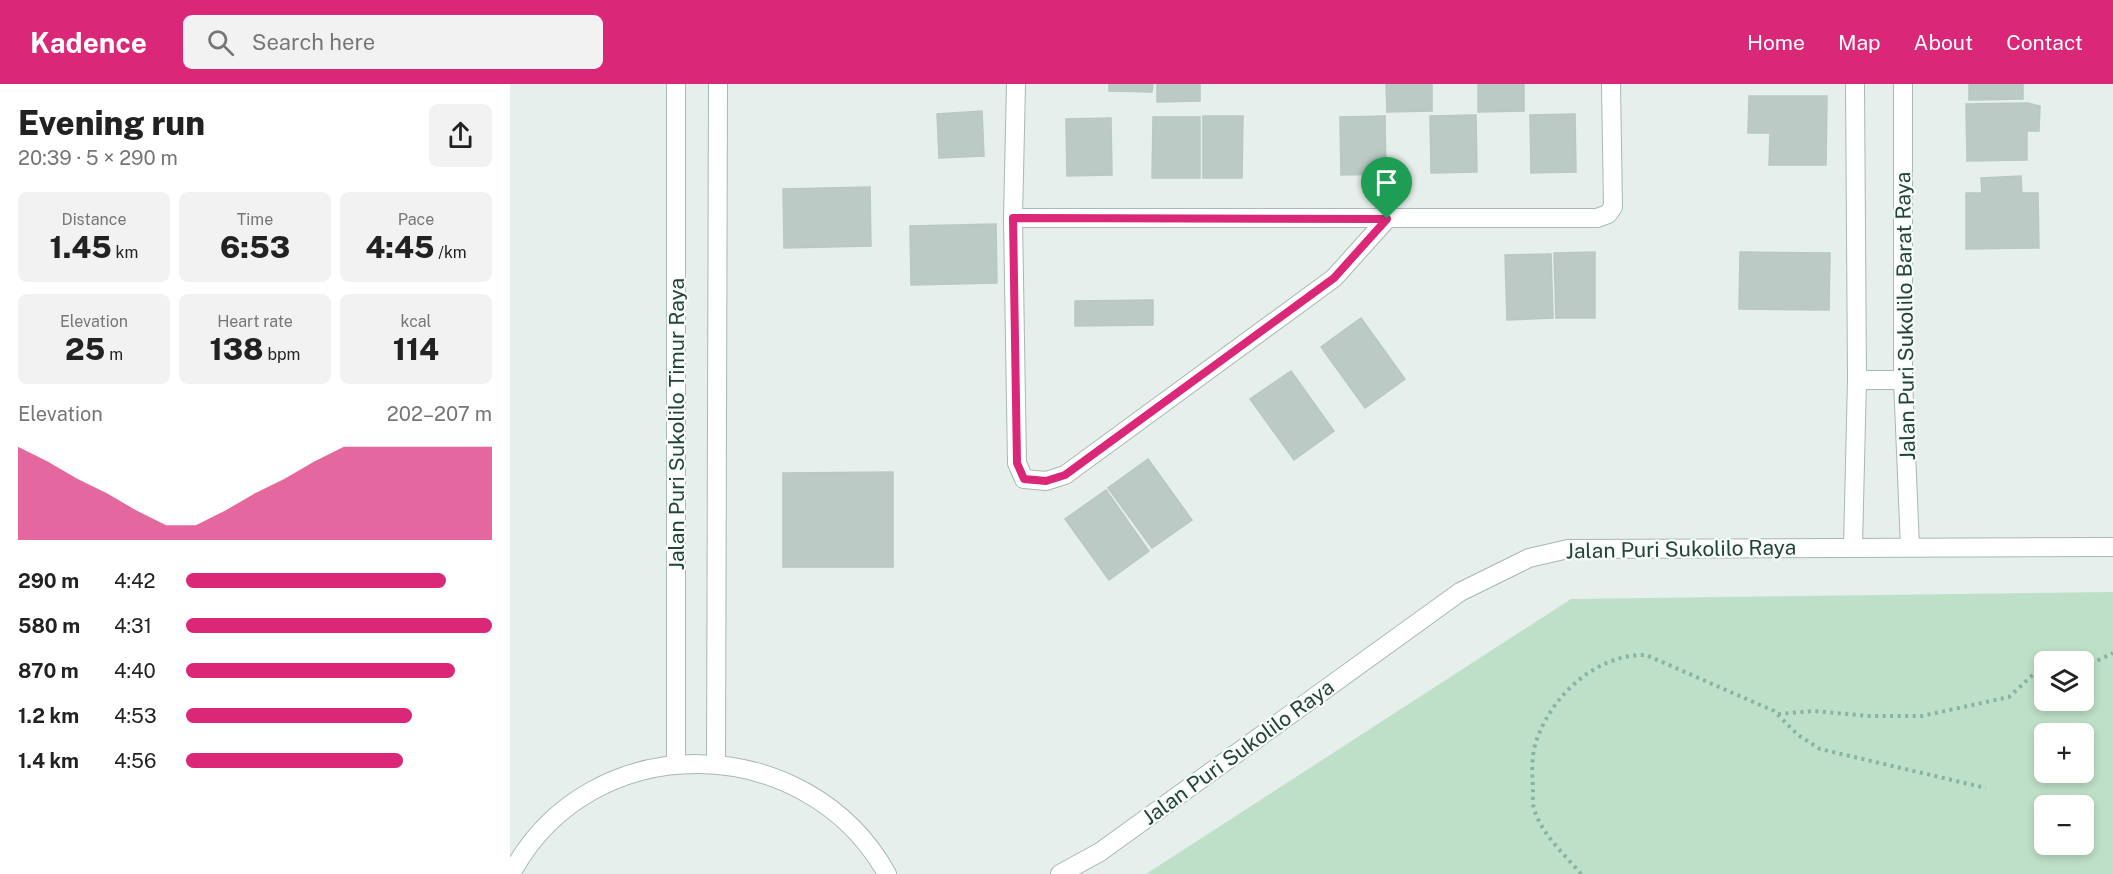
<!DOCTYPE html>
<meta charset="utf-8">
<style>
:root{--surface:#fff;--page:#f2f2f2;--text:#222;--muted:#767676;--accent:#db2777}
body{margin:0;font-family:"Public Sans",sans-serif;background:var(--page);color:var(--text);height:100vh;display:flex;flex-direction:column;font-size:22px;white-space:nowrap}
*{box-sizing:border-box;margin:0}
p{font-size:20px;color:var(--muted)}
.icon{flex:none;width:33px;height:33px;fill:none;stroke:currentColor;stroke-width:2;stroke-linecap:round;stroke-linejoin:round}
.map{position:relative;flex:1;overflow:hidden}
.side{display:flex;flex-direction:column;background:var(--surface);width:510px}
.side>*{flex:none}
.tools{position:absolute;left:1524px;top:567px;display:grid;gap:12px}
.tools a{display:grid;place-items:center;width:60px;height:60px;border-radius:9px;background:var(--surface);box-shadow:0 3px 9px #0003;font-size:30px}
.pin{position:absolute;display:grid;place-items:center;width:51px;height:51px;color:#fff;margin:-62px -26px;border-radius:50% 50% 50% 0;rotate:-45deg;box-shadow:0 0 6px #0007}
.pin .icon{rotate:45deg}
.round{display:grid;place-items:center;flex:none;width:63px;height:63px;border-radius:9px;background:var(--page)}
.headline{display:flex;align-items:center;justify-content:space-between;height:102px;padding:0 18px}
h1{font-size:33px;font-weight:800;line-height:45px}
.stats{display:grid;grid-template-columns:repeat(3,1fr);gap:9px;height:102px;padding:6px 18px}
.stats div{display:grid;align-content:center;border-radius:9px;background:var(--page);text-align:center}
.stats b{font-size:30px;font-weight:800}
.stats small{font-size:16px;font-weight:400}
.stats p{font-size:16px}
.chart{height:168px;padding:12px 18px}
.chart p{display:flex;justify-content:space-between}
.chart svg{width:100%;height:108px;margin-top:6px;fill:var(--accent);opacity:.7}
ul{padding:0 18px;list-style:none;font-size:20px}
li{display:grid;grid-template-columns:96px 72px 1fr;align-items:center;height:45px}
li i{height:15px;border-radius:8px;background:var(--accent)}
header{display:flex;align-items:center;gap:36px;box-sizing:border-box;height:84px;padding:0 30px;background:var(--accent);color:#fff}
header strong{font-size:28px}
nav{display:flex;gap:33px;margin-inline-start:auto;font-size:21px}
.search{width:420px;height:54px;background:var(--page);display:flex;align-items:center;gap:15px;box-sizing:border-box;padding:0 21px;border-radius:9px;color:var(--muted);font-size:22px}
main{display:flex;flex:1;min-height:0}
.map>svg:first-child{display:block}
.green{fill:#bfe0c8;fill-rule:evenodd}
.building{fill:#bbcac4;stroke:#b8c9c2;stroke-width:1.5}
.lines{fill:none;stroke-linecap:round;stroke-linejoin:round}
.minor-casing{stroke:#a8b8b2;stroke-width:20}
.path{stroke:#86b3a5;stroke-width:4;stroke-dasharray:3 4.5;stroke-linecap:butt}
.minor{stroke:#fff;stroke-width:18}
.route-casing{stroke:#fff;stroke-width:12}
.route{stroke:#db2777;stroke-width:8}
.labels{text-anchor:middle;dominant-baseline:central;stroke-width:4.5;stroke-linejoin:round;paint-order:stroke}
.street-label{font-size:21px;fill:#24423a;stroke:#f7fbf9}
</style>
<header>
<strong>Kadence</strong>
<div class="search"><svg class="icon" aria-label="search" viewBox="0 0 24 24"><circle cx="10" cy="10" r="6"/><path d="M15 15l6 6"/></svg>Search here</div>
<nav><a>Home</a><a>Map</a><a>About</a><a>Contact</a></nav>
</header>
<main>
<section class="side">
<div class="headline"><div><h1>Evening run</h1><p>20:39 · 5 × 290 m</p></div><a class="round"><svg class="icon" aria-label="share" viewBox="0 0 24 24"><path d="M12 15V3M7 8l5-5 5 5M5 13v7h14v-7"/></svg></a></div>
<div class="stats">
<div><p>Distance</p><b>1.45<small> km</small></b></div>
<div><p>Time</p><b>6:53</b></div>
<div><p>Pace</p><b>4:45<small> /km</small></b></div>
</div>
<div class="stats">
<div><p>Elevation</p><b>25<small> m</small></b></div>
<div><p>Heart rate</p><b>138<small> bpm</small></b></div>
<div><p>kcal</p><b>114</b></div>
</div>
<div class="chart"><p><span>Elevation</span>202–207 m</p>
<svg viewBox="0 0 160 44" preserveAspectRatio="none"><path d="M0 44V6L10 12L20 19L30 25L40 32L50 38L60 38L70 32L80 25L90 19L100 12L110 6L120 6L130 6L140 6L150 6L160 6V44z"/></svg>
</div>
<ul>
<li><b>290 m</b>4:42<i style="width:85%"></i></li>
<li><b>580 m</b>4:31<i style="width:100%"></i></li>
<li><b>870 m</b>4:40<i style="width:88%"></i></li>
<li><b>1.2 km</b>4:53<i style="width:74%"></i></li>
<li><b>1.4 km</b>4:56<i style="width:71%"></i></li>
</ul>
</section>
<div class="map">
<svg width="1603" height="790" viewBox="0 0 1603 790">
<rect width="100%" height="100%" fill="#e6efeb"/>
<path class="green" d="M1603 508V790H636L1061 515ZM1534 578H1574V616H1534ZM1534 650H1574V688H1534ZM1534 722H1574V760H1534Z"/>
<g class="building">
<path d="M599 0H643L642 8 599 7Z"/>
<path d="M647 0H690V17L647 18Z"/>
<path d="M876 0H922V27L877 28Z"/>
<path d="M968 0H1014V27L968 28Z"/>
<path d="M1459 0H1513V15L1459 16Z"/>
<path d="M1239 12H1317L1316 81H1259L1260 49H1238Z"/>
<path d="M1517 19 1530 22 1529 47H1517V76L1457 77 1456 20Z"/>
<path d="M472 27 474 72 429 74 427 30Z"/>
<path d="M1065 30 1066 88 1021 89 1020 31Z"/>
<path d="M966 31 967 88 921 89 920 32Z"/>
<path d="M693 32H733L732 94H693Z"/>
<path d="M875 32 876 90 831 91 830 33Z"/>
<path d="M643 33H690V94H642Z"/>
<path d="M601 34 602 91 557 92 556 35Z"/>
<path d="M1511 92 1512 109H1528L1529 164 1456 165V109H1472L1471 94Z"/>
<path d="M360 103 361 162 274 164 273 105Z"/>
<path d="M486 140 487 199 401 201 400 142Z"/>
<path d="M1085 168V234H1046L1044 169Z"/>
<path d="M1230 168 1320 169 1319 226 1229 225Z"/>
<path d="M1041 170 1043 234 997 236 995 171Z"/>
<path d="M643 216V241L565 242V217Z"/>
<path d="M851 234 895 295 855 324 811 263Z"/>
<path d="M781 287 824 347 784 376 740 315Z"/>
<path d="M638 375 682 436 642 464 598 404Z"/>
<path d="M383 388V483H273V389Z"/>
<path d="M596 406 639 467 599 496 555 435Z"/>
</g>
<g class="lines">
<g class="minor-casing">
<g id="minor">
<path d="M166 0V680"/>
<path d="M506 0 503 134 507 379 514 395 536 397 555 391 824 194 877 135"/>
<path d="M1393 0V296L1400 463"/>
<path d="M503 134H1087L1098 130 1103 123 1101 0"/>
<path d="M1347 296H1393"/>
<path d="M1343 462 1347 296 1345 0"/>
<path d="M206 679 208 0"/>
<path d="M1 790C80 641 297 646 377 790"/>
<path d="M550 790 590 768 950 508 1019 474 1058 465 1603 463"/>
</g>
</g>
<g class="path">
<path d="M1574 583 1603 569"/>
<path d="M1268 630 1304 627 1359 632H1412L1499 613 1530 584 1534 585"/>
<path d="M1071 790C1055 771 1033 751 1025 728 1022 721 1023 712 1023 705 1022 689 1021 670 1027 655 1043 610 1087 570 1136 571L1264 627 1288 651 1310 665 1476 704"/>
</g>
<use href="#minor" class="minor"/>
</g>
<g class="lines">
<g class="route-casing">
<path id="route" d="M503 134 877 135 824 194 555 391 536 397 514 395 507 379Z"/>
</g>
<use href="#route" class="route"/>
</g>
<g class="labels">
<g class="street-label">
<text transform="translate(1395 232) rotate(-91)">Jalan Puri Sukolilo Barat Raya</text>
<text transform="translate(166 340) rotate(-90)">Jalan Puri Sukolilo Timur Raya</text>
<text transform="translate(1171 465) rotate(-1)">Jalan Puri Sukolilo Raya</text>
<text transform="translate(728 668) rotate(-36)">Jalan Puri Sukolilo Raya</text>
</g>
</g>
</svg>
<div class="tools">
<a><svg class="icon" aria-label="layers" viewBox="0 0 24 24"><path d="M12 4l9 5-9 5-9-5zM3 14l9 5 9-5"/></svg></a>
<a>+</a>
<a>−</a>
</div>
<div class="pin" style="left:877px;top:135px;background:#1e9e55"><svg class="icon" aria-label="arrive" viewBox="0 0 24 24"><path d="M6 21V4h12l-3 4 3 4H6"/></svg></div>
</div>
</main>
